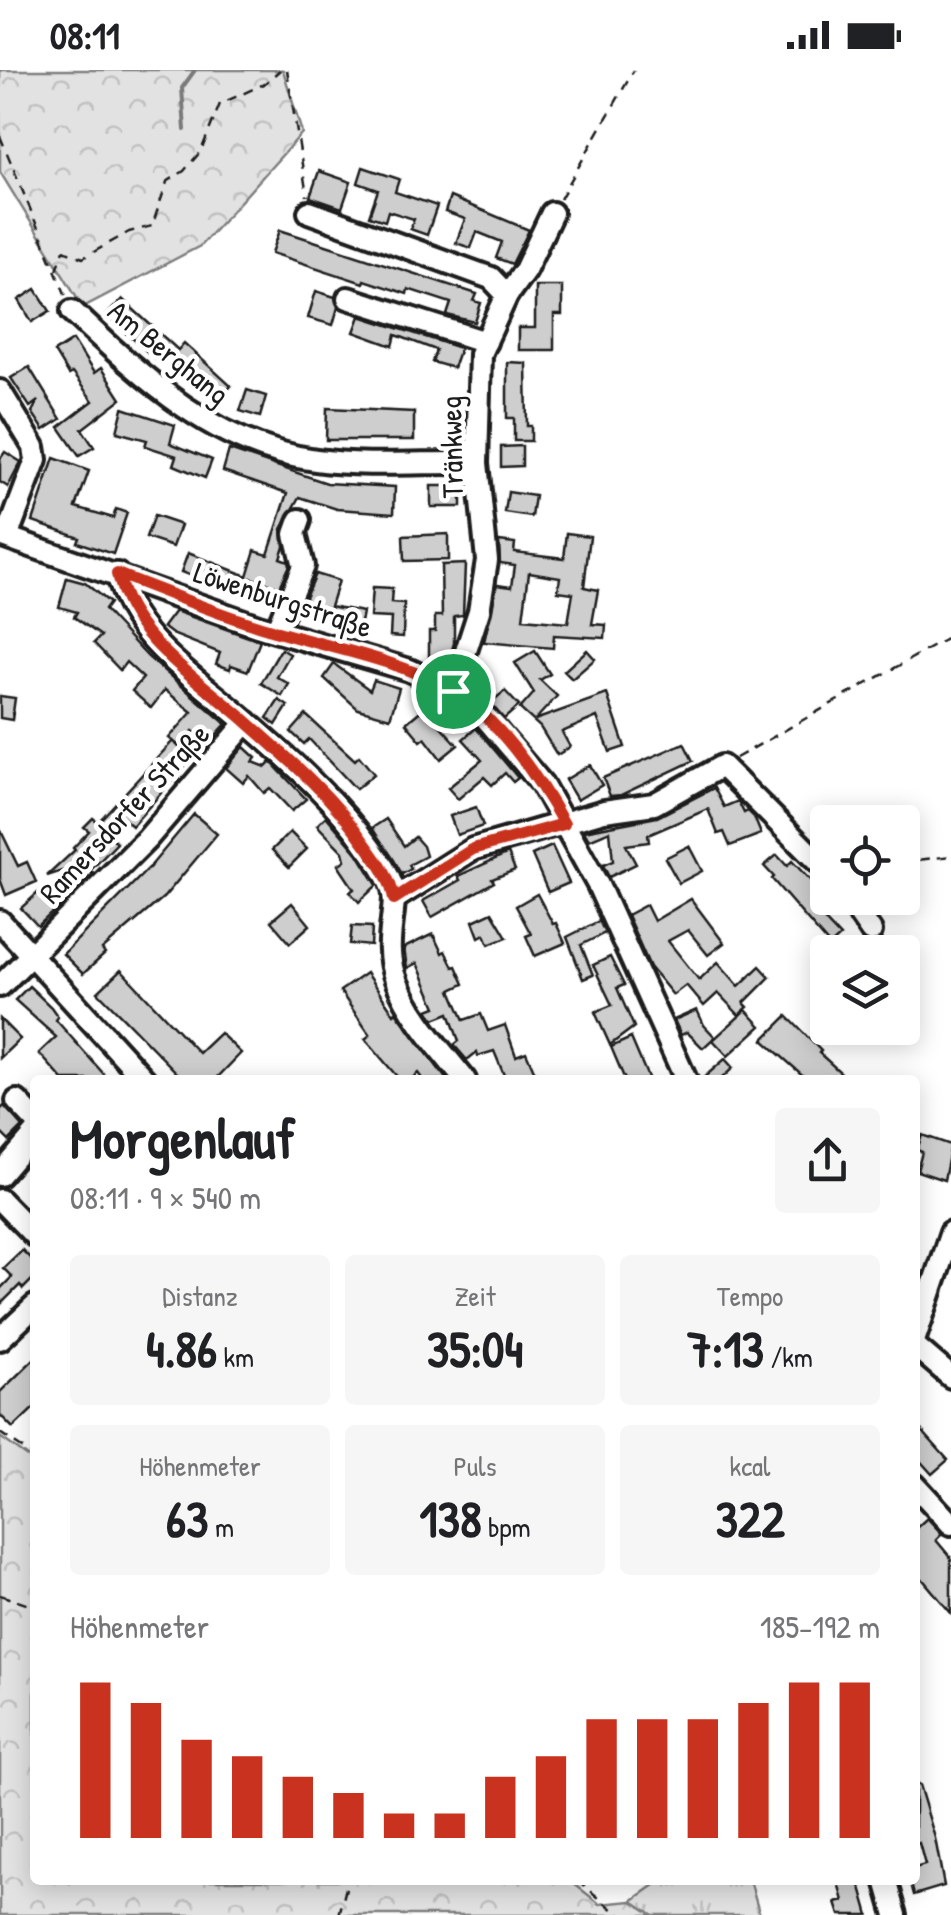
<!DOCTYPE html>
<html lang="de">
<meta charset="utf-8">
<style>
:root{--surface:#fff;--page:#f6f6f6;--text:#202124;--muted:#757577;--accent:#c8321e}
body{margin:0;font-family:"Patrick Hand",sans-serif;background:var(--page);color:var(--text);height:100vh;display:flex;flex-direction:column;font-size:38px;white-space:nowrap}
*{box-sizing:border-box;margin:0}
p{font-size:32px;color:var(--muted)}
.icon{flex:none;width:55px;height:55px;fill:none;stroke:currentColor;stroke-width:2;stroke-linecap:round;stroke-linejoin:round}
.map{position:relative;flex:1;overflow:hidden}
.drawer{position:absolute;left:30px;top:1005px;width:890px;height:810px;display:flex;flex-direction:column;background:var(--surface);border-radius:10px;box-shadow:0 5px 25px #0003}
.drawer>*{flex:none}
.buttons{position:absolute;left:810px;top:735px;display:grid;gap:20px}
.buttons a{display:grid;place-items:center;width:110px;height:110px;border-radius:10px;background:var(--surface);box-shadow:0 5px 25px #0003;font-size:50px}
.pin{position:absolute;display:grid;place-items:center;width:85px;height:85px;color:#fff;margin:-42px;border:5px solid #fff;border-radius:50%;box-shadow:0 2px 10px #0007}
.round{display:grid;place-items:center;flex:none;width:105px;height:105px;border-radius:10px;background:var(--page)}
.summary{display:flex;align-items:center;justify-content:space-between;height:170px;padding:0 40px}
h1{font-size:55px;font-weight:800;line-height:75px}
.metrics{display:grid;grid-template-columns:repeat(3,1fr);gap:15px;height:170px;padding:10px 40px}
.metrics div{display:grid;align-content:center;border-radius:10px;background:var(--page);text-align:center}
.metrics b{font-size:50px;font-weight:800}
.metrics small{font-size:28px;font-weight:400}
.metrics p{font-size:28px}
.chart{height:280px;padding:20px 40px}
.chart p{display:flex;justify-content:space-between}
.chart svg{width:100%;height:180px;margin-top:10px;stroke:var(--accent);stroke-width:6}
.status{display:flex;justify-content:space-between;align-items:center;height:70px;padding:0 50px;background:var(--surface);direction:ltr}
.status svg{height:28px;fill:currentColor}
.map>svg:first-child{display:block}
.grass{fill:url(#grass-tufts);stroke:#7f7f7f;stroke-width:2.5}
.forest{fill:url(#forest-crowns);stroke:#7f7f7f;stroke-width:2.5}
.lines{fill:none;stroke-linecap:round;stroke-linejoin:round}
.stream{stroke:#7a7a7a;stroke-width:4}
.building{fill:#cecece;stroke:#1c1c1c;stroke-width:2.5;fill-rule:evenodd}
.minor-casing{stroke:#1c1c1c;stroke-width:28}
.path{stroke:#1c1c1c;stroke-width:2.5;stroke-dasharray:10 8;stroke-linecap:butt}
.minor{stroke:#fff;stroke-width:20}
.route-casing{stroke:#fff;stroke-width:20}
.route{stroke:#c8321e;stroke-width:12}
.labels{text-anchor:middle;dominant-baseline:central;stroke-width:9;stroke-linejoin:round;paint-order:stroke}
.street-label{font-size:30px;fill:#1c1c1c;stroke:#fff}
</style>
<div class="status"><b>08:11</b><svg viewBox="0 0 49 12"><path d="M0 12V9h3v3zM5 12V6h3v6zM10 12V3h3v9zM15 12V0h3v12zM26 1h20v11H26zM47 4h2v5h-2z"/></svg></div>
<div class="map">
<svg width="951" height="1845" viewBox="0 0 951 1845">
<defs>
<pattern id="grass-tufts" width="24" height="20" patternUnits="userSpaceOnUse" patternTransform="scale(2.5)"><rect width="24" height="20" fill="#e2e2e2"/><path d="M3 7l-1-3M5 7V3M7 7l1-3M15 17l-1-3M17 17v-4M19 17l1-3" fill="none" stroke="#c1c1c1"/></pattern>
<pattern id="forest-crowns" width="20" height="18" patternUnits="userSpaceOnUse" patternTransform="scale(2.5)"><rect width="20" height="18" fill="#e2e2e2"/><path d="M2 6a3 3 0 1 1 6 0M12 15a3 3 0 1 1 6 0" fill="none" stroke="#c1c1c1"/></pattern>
</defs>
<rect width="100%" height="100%" fill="#fff"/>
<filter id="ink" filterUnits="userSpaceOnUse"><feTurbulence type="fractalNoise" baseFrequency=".01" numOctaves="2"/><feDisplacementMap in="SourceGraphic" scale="20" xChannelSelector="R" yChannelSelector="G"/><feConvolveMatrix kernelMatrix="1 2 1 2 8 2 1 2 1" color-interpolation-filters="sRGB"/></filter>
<g filter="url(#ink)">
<path class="grass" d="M662 1810H750L760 1845H653L632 1831Z"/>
<g class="forest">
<path d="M0 0H283L302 63 200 176 83 237 0 102Z"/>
<path d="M0 1367 35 1392V1810H569L600 1834 632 1831 653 1845H0Z"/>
</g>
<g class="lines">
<path class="stream" d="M185 60 182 18 195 0"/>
</g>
<g class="building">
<path d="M363 97 399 109 395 122 437 136 427 165 410 159 414 149 388 141 385 151 369 146 378 120 358 113Z"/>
<path d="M319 101 351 112 342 138 310 127Z"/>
<path d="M450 127 529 160 512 194 496 188 502 172 477 162 471 178 456 173 465 149 445 142Z"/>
<path d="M280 160 477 224 474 231 481 233 475 252 447 245 451 233 408 219 407 224 364 210 363 213 272 183Z"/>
<path d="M535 216H562V245H554V280H518V258H535Z"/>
<path d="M36 219 50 241 32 252 19 230Z"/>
<path d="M316 221 335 227 338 237 333 255 308 248Z"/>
<path d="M122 229 178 280 184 273 231 316 216 332 160 281 154 288 107 245Z"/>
<path d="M360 246 460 278 453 298 432 292 436 280 396 265 393 276 354 262Z"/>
<path d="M73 270 94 303 101 298 121 329 82 359 94 377 79 386 59 357 93 331 72 303 68 305 54 282Z"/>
<path d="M507 292 526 293 527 356H531V371H514V348H507Z"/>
<path d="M29 297 61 349 44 360 32 342 38 331 30 337 11 308Z"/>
<path d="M247 320 266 326 260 347 240 341Z"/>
<path d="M123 338 175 355 170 373 212 390 205 408 174 395 177 386 145 376 147 370 117 362Z"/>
<path d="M327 338 414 342V370H326Z"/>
<path d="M522 376V396L501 397V377Z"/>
<path d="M229 380 327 413 395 417 394 443 337 439 300 427 282 459 284 476 280 488 288 491 289 495 279 517 251 508 243 526 181 502 188 483 247 506 255 480 268 484 288 423 223 401Z"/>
<path d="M5 382 21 392 8 417 0 412V389Z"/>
<path d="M54 388 89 401 76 437 113 448 116 439 127 443 113 484 77 472 79 467 33 451Z"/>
<rect x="431" y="416" width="30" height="21"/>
<path d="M508 422 535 426 532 447 505 443Z"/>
<path d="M154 446 181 455 173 477 146 468Z"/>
<path d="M567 463 590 466 584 517 598 520 592 554 606 555 605 568 554 565 553 578 484 572 497 514 512 516 515 495 500 493 499 471 515 473 514 482 564 488ZM529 502 560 507 558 521 573 523 568 553 523 549Z"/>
<path d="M448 464V490L404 491 403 466Z"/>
<path d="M465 494 463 545 454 546V573L447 596H433L429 594V561H435V546H442L441 495Z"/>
<path d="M315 504 338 511 330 536 363 542 359 563 334 558 336 547 301 536Z"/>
<path d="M67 508 85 513 109 533 104 540 148 587 226 654 208 674 193 661 179 676 169 668 192 642 165 620 151 638 132 621 143 608 126 592 120 600 94 573 101 566 74 547 77 542 59 537Z"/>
<path d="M372 518 392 519 391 533 404 534 403 567 390 566 391 548 370 547Z"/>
<path d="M175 541 260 571 248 601 231 595 230 599 216 594 220 583 172 564 163 557Z"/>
<path d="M281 579 290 584 277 607 289 614 282 626 261 613Z"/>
<path d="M587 580 595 589 572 609 564 601Z"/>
<path d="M535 581 550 604 540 610 557 626 535 650 607 624 625 677 610 682 597 647 562 662 570 677 557 685 540 657 520 639 534 623 515 593Z"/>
<path d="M334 594 370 620 374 610 399 618 390 648 358 639 324 608Z"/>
<path d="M505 621 519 636 504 649 490 633Z"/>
<path d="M0 626 15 628 12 650 0 648Z"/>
<path d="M279 630 288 636 276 655 267 648Z"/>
<path d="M424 638 458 675 441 689 425 668 421 671 406 653Z"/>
<path d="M306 645 355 690 359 686 374 704 356 719 309 669 304 674 291 662Z"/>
<path d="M476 658 518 708 513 712 505 703 492 715 484 707 458 729 448 718 482 690 463 669Z"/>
<path d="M173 671 191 689 132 756 123 748 108 764 117 773 90 801 93 804 38 856 21 838 40 821 43 830 67 807 62 801 47 806 75 780 73 778 89 761 84 757 93 748 98 752Z"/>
<path d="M684 673 693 691 621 725 610 726 603 708Z"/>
<path d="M244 677 256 688 253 692 266 697 271 692 306 729 292 741 270 718 264 723 249 706 243 713 226 698Z"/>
<path d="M590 695 602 715 577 730 565 710Z"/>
<path d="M714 718 724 737 738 731 744 743 748 741 754 747 761 764 730 776 724 762 718 764 708 739 648 765 649 772 626 775 636 794 609 807 603 795 613 791 610 761 589 770 584 761 657 747Z"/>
<path d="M476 737 483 756 457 765 450 746Z"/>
<path d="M194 744 217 764 164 827 102 880 105 884 83 904 63 884 149 798Z"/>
<path d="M326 746 358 784 377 815 359 832 350 822 354 819 338 795 345 790 343 782 317 755Z"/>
<path d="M386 749 404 776 415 767 423 776 426 786 409 795 411 799 402 804 372 758Z"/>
<path d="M0 759 18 796 27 792 36 812 6 825 0 809Z"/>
<path d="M290 762 307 779 289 797 272 780Z"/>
<path d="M552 776 569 813 548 822 532 785Z"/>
<path d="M689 776 702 801 679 813 665 788Z"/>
<path d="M508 783 515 800 492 809 494 812 432 847 423 831 460 810 458 806Z"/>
<path d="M777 785 787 796 792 791 837 839 825 851 840 867 830 876 772 809 774 807 764 796Z"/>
<path d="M537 824 553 854 556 853 565 873 535 886 526 866 531 864 516 836Z"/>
<path d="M691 829 724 873 708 885 688 860 668 871 699 910 718 892 739 916 760 896 770 907 744 933 748 937 739 945 718 923 704 936 686 915 673 925 650 897 627 845 646 835 654 851Z"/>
<path d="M292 833 310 855 290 873 271 851Z"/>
<path d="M492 842 507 867 489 874 485 864 479 867 473 851Z"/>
<path d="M599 851 605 863 581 875 593 905 583 909 567 867Z"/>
<path d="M352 856 372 857 371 876 350 874Z"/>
<path d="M433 864 442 883 445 881 453 897 456 896 464 914 451 920 464 950 481 944 488 961 505 955 516 986 526 982 538 1010H506L494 981 478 986 477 982 467 990 454 975 459 971 449 943 434 949 428 940 436 937 417 893 407 898 404 878Z"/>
<path d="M610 887 624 915 617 918 634 957 610 975 595 942 612 935 593 895Z"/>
<path d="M121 900 199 983 220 963 241 983 215 1010H184L98 922Z"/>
<path d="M366 903 394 944 396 942 447 1010H423L418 1003 410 1010H400L365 969 370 965 340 921Z"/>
<path d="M29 916 51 937 58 947 56 950 109 1010H63L39 983 56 967 15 930Z"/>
<path d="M697 940 704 955 715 967 703 978 687 962 681 965 674 950Z"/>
<path d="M746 940 761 956 728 986 713 970Z"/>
<path d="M787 946 821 981 819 983 849 1010H808L763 970Z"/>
<path d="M0 949 20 969 0 988Z"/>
<path d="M631 968 649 1010H625L611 977Z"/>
<path d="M725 989 733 998 720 1010H701Z"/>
<path d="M4 1036 23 1057 9 1071 0 1062V1040Z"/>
<path d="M922 1065 951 1075 944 1110 917 1101 922 1082 917 1080Z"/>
<path d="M22 1180 35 1193V1207L23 1219 20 1215 0 1235V1219L12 1207 3 1198Z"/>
<path d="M35 1288V1337L13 1358 0 1345V1322Z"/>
<path d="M915 1353 948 1390 932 1404 915 1385Z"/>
<path d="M927 1448 942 1464 936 1470 951 1488V1543L915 1500V1459Z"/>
<path d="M915 1715H919L935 1768 944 1816 914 1825 910 1810H915V1798L925 1795 919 1773 915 1774Z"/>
<path d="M838 1810H859L869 1845H840L836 1833 844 1831Z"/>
</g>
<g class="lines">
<g class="minor-casing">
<g id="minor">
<path d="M309 142 491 208 507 225"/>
<path d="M348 228 486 272"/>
<path d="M72 241C143 308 215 377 316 390 368 397 424 392 477 393"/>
<path d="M0 321 34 377 36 390 7 467"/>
<path d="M0 465 258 556 409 600 453 621 483 645 542 714 598 815 686 1010"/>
<path d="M117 504C130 568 198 609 244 650 283 684 325 721 358 762 370 778 395 807 394 828 393 856 384 880 396 910 411 948 440 979 465 1010"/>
<path d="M276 561 303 496 295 464 300 450"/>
<path d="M453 621 479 541 487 490 477 393 480 284 507 225 525 200 552 143"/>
<path d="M848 828 871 861"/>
<path d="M394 829 473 779 604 741 654 734 722 696 828 802"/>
<path d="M0 851 145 1010"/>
<path d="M0 916 147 769 247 652"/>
<path d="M17 1031 35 1050"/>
<path d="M0 1105 35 1064"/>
<path d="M0 1130 35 1166"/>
<path d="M915 1268 951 1162"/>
<path d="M0 1269 35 1236"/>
<path d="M915 1276 951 1307"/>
<path d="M915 1415 951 1454"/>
<path d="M886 1810 896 1845"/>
</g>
</g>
<g class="path">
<path d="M287 0 307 126"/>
<path d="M0 66 66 226"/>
<path d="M560 129 634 0"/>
<path d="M57 200 64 180 83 188 129 162 152 156 167 112 184 101 201 81 220 34 264 14 280 0"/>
<path d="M736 688 951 566"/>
<path d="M902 792 951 786"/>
<path d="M0 1363 35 1387"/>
<path d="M0 1525 35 1537"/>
<path d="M577 1810 620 1845"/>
<path d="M339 1845 348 1810"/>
</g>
<use href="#minor" class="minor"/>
</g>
</g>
<g class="lines" filter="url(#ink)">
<g class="route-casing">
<path id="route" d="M117 504C165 522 213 542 261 557 324 577 393 587 451 620 497 647 538 707 564 754L473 779 394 829C391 809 378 791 366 775 335 729 289 689 247 652 200 610 131 570 117 504Z"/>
</g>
<use href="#route" class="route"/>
</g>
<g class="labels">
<g class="street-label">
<text transform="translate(169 282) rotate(39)">Am Berghang</text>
<text transform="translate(451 377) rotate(-91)">Tränkweg</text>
<text transform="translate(283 529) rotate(18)">Löwenburgstraße</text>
<text transform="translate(124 743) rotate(-47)">Ramersdorfer Straße</text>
</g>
</g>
</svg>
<div class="buttons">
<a><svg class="icon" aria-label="locate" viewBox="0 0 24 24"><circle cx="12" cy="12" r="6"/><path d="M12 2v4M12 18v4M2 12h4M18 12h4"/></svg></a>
<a><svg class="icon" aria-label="layers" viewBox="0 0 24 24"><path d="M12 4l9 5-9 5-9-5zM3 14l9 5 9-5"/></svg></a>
</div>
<div class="pin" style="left:453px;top:621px;background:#1e9e55"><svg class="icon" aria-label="arrive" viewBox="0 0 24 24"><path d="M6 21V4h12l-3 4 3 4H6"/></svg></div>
<section class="drawer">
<div class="summary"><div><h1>Morgenlauf</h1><p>08:11 · 9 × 540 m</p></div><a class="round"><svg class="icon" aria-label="share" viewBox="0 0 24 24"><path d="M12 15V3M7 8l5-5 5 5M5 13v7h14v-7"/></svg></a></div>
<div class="metrics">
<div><p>Distanz</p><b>4.86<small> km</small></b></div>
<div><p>Zeit</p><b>35:04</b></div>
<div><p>Tempo</p><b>7:13<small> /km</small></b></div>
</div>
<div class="metrics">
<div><p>Höhenmeter</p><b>63<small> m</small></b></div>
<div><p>Puls</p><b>138<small> bpm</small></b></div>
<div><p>kcal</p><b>322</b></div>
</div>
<div class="chart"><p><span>Höhenmeter</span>185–192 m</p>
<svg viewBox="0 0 160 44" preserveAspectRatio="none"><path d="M5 44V6M15 44V11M25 44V20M35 44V24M45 44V29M55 44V33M65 44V38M75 44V38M85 44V29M95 44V24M105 44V15M115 44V15M125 44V15M135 44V11M145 44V6M155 44V6"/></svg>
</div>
</section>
</div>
